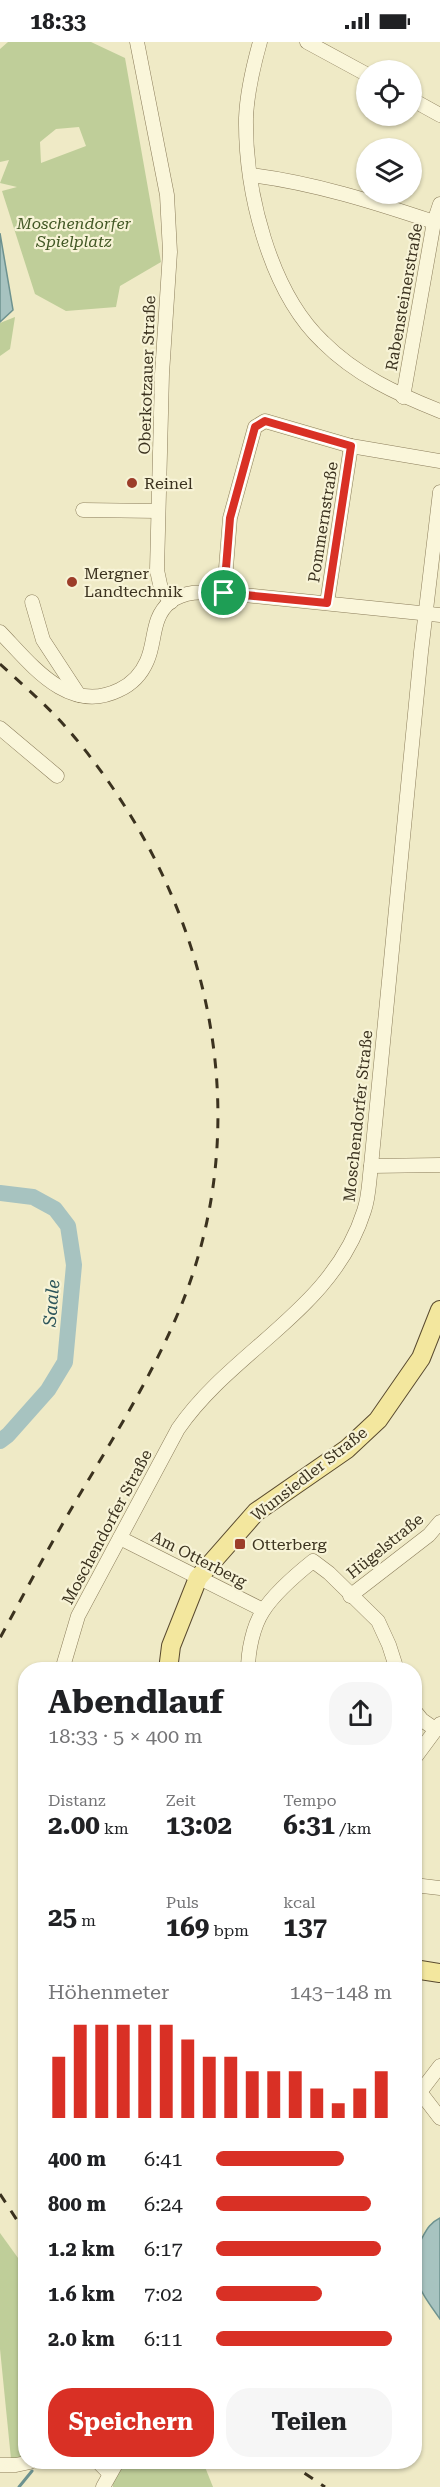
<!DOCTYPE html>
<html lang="de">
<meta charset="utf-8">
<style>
:root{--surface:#fff;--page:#f6f6f6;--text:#202124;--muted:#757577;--accent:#d93025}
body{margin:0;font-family:"Roboto Serif",serif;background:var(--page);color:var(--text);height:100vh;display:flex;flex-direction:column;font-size:22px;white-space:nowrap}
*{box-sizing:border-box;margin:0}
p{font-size:20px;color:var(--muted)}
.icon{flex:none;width:33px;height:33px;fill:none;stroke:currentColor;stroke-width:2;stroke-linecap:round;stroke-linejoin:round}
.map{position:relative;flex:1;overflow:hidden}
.details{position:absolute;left:18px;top:1620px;width:404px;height:807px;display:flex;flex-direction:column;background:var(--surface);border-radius:24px;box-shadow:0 2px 4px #0004}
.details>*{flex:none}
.controls{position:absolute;left:356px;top:18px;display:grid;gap:12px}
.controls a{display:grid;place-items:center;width:66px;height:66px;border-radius:50%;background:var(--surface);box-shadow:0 2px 4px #0004;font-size:30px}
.pin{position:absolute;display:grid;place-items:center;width:51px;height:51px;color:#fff;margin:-26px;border:3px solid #fff;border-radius:50%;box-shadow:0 2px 6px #0007}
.round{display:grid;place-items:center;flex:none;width:63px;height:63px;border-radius:24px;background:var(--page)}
.overview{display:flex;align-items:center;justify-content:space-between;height:102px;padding:0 30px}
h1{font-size:33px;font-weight:700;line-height:45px}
.figures{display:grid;grid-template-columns:repeat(3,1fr);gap:9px;height:102px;padding:6px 30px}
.figures div{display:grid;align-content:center}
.figures b{font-size:26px;font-weight:700}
.figures small{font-size:16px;font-weight:400}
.figures p{font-size:16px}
.chart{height:168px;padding:12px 30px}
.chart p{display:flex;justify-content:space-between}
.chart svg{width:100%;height:108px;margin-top:6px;stroke:var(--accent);stroke-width:6}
.primary-button{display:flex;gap:12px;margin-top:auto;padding:12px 30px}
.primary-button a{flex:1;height:69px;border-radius:24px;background:var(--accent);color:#fff;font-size:24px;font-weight:700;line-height:69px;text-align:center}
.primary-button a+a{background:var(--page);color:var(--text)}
ul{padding:0 30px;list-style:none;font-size:20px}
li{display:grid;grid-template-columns:96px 72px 1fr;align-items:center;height:45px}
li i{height:15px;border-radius:8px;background:var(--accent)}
.status{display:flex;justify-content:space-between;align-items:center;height:42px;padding:0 30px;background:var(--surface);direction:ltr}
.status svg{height:16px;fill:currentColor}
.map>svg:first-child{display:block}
.green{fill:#bfce99;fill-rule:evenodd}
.water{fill:#a7c3c0;stroke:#6d928f;stroke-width:1.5}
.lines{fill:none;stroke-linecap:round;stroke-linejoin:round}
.stream{stroke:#6d928f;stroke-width:3}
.river{stroke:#a7c3c0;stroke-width:16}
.minor-casing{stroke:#8b7d5b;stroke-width:15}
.major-casing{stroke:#594a2f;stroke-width:20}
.minor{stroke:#faf6da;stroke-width:14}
.major{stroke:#f3e79e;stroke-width:18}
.rail{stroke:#3b321f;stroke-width:3;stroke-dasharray:10 10;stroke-linecap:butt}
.route-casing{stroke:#fff;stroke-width:12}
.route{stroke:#d93025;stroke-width:8}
.poi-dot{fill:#9c3d29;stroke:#f7f3d6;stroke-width:2}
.labels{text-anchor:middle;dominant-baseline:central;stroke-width:4.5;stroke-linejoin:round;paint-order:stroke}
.park-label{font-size:16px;font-style:italic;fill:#425825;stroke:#f7f3d6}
.street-label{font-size:16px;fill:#3b321f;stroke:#f7f3d6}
.poi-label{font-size:16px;fill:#3b321f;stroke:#f7f3d6;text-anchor:start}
.water-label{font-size:18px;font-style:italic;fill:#2e565b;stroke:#f7f3d6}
</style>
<div class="status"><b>18:33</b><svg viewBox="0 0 49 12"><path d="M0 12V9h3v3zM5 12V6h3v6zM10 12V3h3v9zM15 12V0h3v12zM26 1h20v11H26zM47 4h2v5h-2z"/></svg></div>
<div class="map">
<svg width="440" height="2445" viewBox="0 0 440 2445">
<rect width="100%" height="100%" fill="#efeac6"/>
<g class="green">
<path d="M8 0H91L125 16 161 220 120 244 116 265 66 269 35 252 2 149 17 145 0 141 9 118 0 120V7ZM79 85 86 104 41 121 40 100 56 87Z"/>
<path d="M15 275 10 307 0 314V281Z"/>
<path d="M0 2191 26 2227 25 2415 11 2417 0 2307Z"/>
<path d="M126 2420H203L213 2445H113V2440Z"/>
</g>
<g class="water">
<path d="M0 191 13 268 0 280Z"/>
<path d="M440 2176V2277C421 2250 403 2228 422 2196 427 2187 430 2181 440 2176Z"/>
</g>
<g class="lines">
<path class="stream" d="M19 2445 32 2429"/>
<path class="river" d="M0 1151 33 1155 55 1167 68 1184 74 1223 65 1320 48 1348 8 1393 0 1399"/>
<g class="minor-casing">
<g id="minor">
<path d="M137 0 167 153 170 210 162 332 157 528 161 547 171 560"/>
<path d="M260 0C253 25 247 50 246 76 245 148 269 249 323 300 356 333 397 352 440 369"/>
<path d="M307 0 366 32"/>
<path d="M411 57 440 73"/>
<path d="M251 133C314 141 374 160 434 180"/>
<path d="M403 355 434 180 440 162"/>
<path d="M83 468 158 469"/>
<path d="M224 551 230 476 255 385 265 379 351 404 440 419"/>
<path d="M32 560 43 598 79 653"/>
<path d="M327 561 351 404"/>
<path d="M0 590C31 622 68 673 119 648 132 642 141 633 147 619 156 599 151 576 170 560 185 548 205 550 224 551L440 573"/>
<path d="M0 686 57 734"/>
<path d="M371 1124 440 1123"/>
<path d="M120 1496 263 1568"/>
<path d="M350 1554 429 1493 440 1480"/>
<path d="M62 1628 78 1574 178 1387C233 1307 333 1268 364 1169 369 1155 369 1139 371 1124L421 610 440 450"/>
<path d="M248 1628C248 1609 253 1584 263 1569 274 1552 298 1531 313 1519L329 1531 378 1579 389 1603 397 1628"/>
<path d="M414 1668 422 1678 435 1687"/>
<path d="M414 1717 440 1682"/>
<path d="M414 1843 440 1846"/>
<path d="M420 2050 440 2076"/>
<path d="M414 2058 440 2024"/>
<path d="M98 2420 109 2431"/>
<path d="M0 2423H16L30 2420"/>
<path d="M103 2445 117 2420"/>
</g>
</g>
<g class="major-casing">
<g id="major">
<path d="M168 1628 171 1604 198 1536 256 1470 347 1407 378 1378 421 1316 440 1268"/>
<path d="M414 1927 440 1931"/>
</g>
</g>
<use href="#minor" class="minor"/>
<use href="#major" class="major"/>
<g class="rail">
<path d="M0 622C24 644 50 666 71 691 204 848 260 1063 183 1259 156 1327 117 1390 80 1452 52 1499 26 1548 0 1596"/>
<path d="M0 2152 26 2192"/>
<path d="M288 2420 325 2445"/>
</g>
</g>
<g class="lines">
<g class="route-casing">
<path id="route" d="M265 379 351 404 327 561 224 551 230 476 255 385Z"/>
</g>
<use href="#route" class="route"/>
</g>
<g class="poi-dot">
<circle cx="132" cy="441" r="6"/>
<circle cx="72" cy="540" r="6"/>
<rect x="234" y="1496" width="12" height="12" rx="3"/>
</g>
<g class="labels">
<g class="park-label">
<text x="74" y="181">Moschendorfer<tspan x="74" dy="18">Spielplatz</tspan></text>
</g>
<g class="street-label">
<text transform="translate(404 255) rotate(-80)">Rabensteinerstraße</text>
<text transform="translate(147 333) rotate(-88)">Oberkotzauer Straße</text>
<text transform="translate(323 480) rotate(-81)">Pommernstraße</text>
<text transform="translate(358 1074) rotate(-84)">Moschendorfer Straße</text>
<text transform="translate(309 1432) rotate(-38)">Wunsiedler Straße</text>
<text transform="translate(107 1485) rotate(-62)">Moschendorfer Straße</text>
<text transform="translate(385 1504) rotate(-39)">Hügelstraße</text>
<text transform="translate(199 1517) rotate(27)">Am Otterberg</text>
</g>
<g class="poi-label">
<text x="144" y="441">Reinel</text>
<text x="84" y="531">Mergner<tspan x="84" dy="18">Landtechnik</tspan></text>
<text x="252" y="1502">Otterberg</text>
</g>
<g class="water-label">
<text transform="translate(51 1261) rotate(-85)">Saale</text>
</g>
</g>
</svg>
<div class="controls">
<a><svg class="icon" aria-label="locate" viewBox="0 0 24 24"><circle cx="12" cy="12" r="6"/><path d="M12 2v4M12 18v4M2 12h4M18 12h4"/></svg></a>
<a><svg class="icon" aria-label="layers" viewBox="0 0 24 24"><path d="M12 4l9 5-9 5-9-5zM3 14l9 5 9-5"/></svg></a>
</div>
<div class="pin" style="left:224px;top:551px;background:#1e9e55"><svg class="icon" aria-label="arrive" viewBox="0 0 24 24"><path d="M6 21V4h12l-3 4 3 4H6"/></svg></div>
<section class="details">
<div class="overview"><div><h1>Abendlauf</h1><p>18:33 · 5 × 400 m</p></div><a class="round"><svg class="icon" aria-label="share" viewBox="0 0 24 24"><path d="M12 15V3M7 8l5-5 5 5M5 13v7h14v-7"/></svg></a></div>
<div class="figures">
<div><p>Distanz</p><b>2.00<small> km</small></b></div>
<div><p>Zeit</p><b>13:02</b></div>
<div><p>Tempo</p><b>6:31<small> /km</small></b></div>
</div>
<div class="figures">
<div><b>25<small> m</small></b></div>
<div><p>Puls</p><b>169<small> bpm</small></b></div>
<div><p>kcal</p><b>137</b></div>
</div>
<div class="chart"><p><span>Höhenmeter</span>143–148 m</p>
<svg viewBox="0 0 160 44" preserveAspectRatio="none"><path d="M5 44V19M15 44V6M25 44V6M35 44V6M45 44V6M55 44V6M65 44V12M75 44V19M85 44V19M95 44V25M105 44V25M115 44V25M125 44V32M135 44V38M145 44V32M155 44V25"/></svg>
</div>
<ul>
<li><b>400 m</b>6:41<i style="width:73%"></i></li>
<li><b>800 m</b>6:24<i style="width:88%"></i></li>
<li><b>1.2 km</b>6:17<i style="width:94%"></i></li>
<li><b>1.6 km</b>7:02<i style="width:60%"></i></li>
<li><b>2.0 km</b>6:11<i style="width:100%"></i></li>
</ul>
<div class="primary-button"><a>Speichern</a><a>Teilen</a></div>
</section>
</div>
